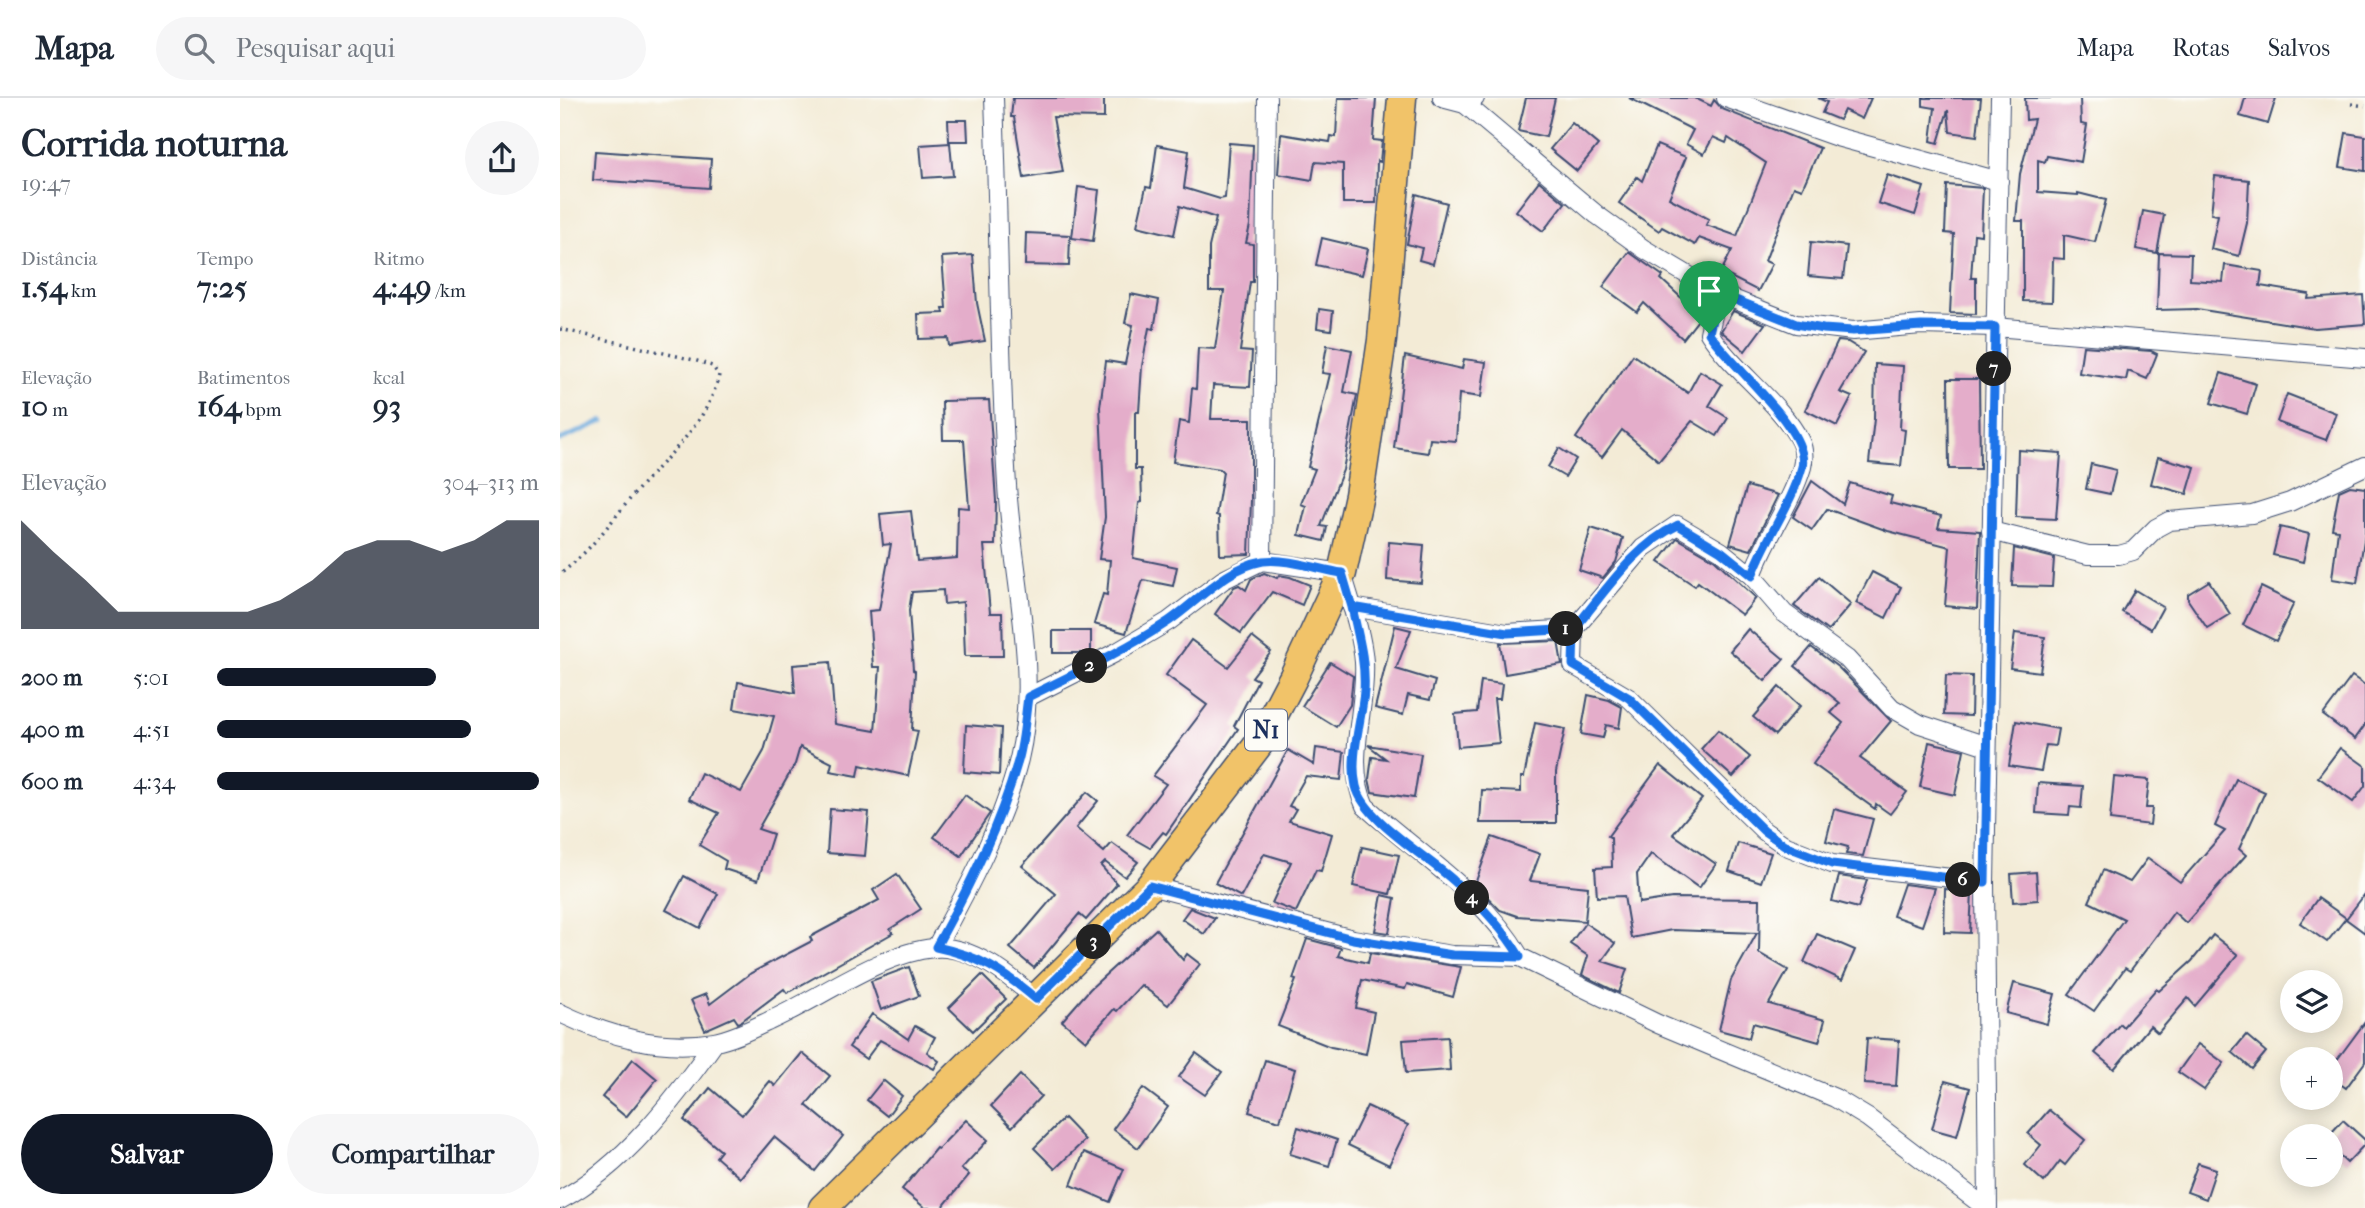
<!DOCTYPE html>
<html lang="pt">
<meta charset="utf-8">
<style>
:root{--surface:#fff;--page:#f6f6f7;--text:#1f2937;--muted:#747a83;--line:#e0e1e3;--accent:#111827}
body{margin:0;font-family:"IM FELL French Canon",serif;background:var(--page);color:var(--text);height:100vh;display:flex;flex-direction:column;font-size:26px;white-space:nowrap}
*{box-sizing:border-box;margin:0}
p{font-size:23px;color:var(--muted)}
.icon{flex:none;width:38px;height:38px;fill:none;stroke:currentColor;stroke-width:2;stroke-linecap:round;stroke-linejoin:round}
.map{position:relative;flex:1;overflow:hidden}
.details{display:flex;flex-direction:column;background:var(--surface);width:560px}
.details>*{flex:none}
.fabs{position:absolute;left:1720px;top:872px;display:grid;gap:14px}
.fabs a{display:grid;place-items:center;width:63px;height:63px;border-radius:50%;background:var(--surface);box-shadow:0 4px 18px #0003;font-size:35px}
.pin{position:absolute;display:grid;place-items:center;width:60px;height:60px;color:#fff;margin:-72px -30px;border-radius:50% 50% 50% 0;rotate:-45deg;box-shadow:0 0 7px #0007}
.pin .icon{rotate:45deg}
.km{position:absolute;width:35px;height:35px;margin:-18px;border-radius:50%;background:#222;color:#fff;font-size:19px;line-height:35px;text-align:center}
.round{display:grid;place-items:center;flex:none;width:74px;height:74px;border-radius:37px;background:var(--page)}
.summary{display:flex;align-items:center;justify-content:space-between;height:119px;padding:0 21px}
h1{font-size:38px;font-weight:700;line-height:52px}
.metrics{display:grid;grid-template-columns:repeat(3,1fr);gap:10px;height:119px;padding:7px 21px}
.metrics div{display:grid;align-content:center}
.metrics b{font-size:30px;font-weight:700}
.metrics small{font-size:19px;font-weight:400}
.metrics p{font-size:19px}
.chart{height:196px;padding:14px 21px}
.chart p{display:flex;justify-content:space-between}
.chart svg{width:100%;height:126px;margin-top:7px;fill:var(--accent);opacity:.7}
.button{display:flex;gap:14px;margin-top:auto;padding:14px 21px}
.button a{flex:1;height:80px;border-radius:42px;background:var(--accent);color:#fff;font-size:28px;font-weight:700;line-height:80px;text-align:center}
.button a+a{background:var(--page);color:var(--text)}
ul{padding:0 21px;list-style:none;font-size:23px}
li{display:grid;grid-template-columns:112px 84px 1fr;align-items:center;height:52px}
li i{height:18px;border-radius:9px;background:var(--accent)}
header{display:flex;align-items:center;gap:42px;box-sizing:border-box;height:98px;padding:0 35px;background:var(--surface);border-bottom:2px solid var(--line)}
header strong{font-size:33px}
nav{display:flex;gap:38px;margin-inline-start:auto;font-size:24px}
.search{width:490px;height:63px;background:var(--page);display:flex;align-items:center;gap:18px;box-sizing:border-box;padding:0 24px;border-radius:38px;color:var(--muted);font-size:26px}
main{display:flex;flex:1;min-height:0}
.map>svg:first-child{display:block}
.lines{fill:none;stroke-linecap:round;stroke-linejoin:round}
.stream{stroke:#69a8dc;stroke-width:5}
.building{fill:#e4adca}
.street-casing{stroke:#3b4b70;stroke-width:20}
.primary-casing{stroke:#3b4b70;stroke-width:31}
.path{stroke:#3b4b70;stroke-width:3.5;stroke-dasharray:2 5;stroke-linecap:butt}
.street{stroke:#fff;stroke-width:18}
.primary{stroke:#f1c369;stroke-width:28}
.route-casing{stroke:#fff;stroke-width:14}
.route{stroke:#1a73e8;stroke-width:9}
.labels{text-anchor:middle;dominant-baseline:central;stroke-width:6;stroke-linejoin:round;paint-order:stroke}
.shield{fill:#fdfcf7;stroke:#5f6c8c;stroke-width:2}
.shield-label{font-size:24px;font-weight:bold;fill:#1b2f5e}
</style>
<header>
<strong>Mapa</strong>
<div class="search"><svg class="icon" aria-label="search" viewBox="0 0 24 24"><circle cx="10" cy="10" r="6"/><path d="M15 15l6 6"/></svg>Pesquisar aqui</div>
<nav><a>Mapa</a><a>Rotas</a><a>Salvos</a></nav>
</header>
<main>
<section class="details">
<div class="summary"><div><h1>Corrida noturna</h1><p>19:47</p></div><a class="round"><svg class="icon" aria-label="share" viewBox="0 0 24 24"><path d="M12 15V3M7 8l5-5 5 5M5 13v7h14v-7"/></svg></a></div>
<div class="metrics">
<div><p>Distância</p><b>1.54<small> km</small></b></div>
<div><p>Tempo</p><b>7:25</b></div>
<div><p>Ritmo</p><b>4:49<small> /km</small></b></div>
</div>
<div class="metrics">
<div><p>Elevação</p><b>10<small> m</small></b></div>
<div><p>Batimentos</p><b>164<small> bpm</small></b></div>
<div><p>kcal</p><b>93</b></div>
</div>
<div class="chart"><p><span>Elevação</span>304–313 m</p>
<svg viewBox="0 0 160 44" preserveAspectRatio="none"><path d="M0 44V6L10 17L20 27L30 38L40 38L50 38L60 38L70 38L80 34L90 27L100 17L110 13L120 13L130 17L140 13L150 6L160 6V44z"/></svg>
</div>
<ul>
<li><b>200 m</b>5:01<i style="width:68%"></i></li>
<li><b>400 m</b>4:51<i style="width:79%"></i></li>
<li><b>600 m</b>4:34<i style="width:100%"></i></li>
</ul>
<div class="button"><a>Salvar</a><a>Compartilhar</a></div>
</section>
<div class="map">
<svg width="1805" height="1110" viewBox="0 0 1805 1110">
<rect width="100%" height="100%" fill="#fdfcf7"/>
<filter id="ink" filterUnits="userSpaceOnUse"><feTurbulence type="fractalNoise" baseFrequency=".0143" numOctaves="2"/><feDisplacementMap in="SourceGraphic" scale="14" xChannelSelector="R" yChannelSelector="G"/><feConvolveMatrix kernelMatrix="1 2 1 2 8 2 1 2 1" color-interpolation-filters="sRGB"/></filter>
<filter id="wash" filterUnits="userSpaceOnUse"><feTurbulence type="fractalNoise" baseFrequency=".00686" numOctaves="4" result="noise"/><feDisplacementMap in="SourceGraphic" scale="28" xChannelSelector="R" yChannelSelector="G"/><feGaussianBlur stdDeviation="1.57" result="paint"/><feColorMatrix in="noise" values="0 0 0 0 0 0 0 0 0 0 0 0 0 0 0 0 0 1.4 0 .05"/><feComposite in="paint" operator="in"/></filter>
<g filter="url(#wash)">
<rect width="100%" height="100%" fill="#f3ebd6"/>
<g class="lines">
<path class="stream" d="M0 342 43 323"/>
</g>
<g id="blocks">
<g class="building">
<path d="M453 0H544V20L493 19 503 74 464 80 454 19H451Z"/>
<path d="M778 0H816L813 42 822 43 820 64 817 63 816 105H783V66L755 64 752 82 718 76 721 36 770 44 771 38 776 39Z"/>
<path d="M966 0H995L986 39 958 33Z"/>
<path d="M1069 0H1135L1151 8 1154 2 1162 11 1260 50 1242 91 1234 88 1205 163 1212 166 1198 193 1161 174 1172 152 1139 140 1135 147 1102 129 1099 133 1059 105 1077 79 1082 83 1097 47 1126 59 1109 100 1149 121 1146 127 1177 138 1206 65 1168 40 1166 45 1153 39 1144 56 1126 46 1133 32Z"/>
<path d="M1258 0H1311L1302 21 1284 12 1279 22 1262 15 1267 4Z"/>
<path d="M1363 0H1421L1417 38 1390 34 1388 12 1378 45 1371 43 1375 10 1363 8Z"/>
<path d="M1465 0H1520L1521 26 1527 27 1521 64 1487 58 1485 64 1478 62V94L1518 97V95L1546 102 1535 144 1504 137V161L1493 160 1492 204 1463 203V123H1456L1460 76 1474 21 1466 22Z"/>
<path d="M1685 0H1716L1708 26 1680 18Z"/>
<path d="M388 22H407L408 43H389Z"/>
<path d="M1012 25 1038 47 1017 73 990 51Z"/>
<path d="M1786 35 1805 38V73L1780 69Z"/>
<path d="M390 45 393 78 363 80 360 47Z"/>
<path d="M669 45 693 47 690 127 686 145 693 146V184H690L680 253 692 254 690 289 653 287 651 321H691V402L689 456 660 457 659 418 656 417 663 374 660 371 613 364 619 323 629 325 632 290 636 291 638 250 655 251 664 193H649V149L656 120 620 108 614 137 577 128 586 89 591 90 597 47 629 53 624 90 660 101 665 100Z"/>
<path d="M35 53 151 61 149 90 33 82Z"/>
<path d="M1327 77 1364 89 1355 117 1318 105Z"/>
<path d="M1655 78 1689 82 1687 125 1679 158 1651 151 1658 117 1651 116Z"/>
<path d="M979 83 1005 105 983 133 956 113Z"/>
<path d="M1387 87 1423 90 1421 137 1414 136 1411 180H1416V216L1390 215 1394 136 1385 135Z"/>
<path d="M518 89 539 92 533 143 512 140Z"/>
<path d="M856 96 887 105 873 166 859 162 862 150 847 146Z"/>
<path d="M1583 113 1604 117 1597 155 1576 151Z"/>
<path d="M466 135 510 137 509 168 465 167Z"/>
<path d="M762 140 808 151 802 177 756 167Z"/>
<path d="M1251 144 1287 148 1283 181 1248 178Z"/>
<path d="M1069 154 1103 178 1101 181 1141 218 1123 241 1084 205 1077 214 1043 189Z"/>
<path d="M1599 155 1631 156 1630 182 1663 184 1665 167 1702 173 1700 188 1749 196 1748 201 1803 197 1805 226 1755 230 1637 211 1597 212Z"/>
<path d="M413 157 417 205 425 243 389 248 388 240 359 241 358 216 384 215 383 210H386L382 159Z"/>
<path d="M571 196 599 202 594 231 589 230 582 268 579 314H575V371H581L582 404 579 405 573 460 617 469 613 488 583 482 566 535 534 526 543 496 547 497 550 462 539 461 545 419 540 309 546 263 565 266 573 227 565 225Z"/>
<path d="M759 211 773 213 771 232 757 230Z"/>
<path d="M1173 213 1205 226 1185 253 1161 233Z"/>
<path d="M1278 243 1288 244 1304 254 1280 294 1292 299 1277 328 1245 312Z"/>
<path d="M767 247 792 252 784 294 797 297 783 372 761 428 767 429 764 443 739 437 746 408 741 406 755 371 748 369 770 276 762 275Z"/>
<path d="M1523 248 1591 253 1597 256 1587 281 1568 273 1566 282 1519 275Z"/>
<path d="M1073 257 1128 295 1140 273 1162 286 1149 308 1168 320 1157 338 1132 323 1099 363 1062 332 1042 359 1016 340Z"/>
<path d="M845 258 902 271 904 261 926 264 921 299 899 296 896 343 870 341 868 355 834 350Z"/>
<path d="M1315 266 1343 268 1340 331 1345 332 1341 368 1309 365 1314 321Z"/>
<path d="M1661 275 1696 286 1687 316 1651 305Z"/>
<path d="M1388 281H1419L1420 371H1389Z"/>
<path d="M1727 296 1776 315 1766 342 1717 324Z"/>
<path d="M429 302 436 403 435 447H424L430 515H442L443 558H405L403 504 384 506 383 492 352 494 349 512 353 572 355 573 352 632 358 633 348 678 300 667 298 678 270 673 272 665 240 649 235 666 198 731 213 736 198 782 164 771 166 763 139 747 159 715 129 701 141 675 181 694 204 653 214 618 174 611 178 584 235 595 233 567 270 564 275 626 315 633 320 569H313L309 513 319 512 331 446 323 447 320 416 351 413 357 463 397 460 398 409 409 410 404 342H383L382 303Z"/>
<path d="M999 350 1016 361 1005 379 988 369Z"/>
<path d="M1458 352 1501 355 1496 421 1456 419Z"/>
<path d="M1598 359 1635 369 1627 396 1591 386Z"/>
<path d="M1531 366 1556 372 1550 396 1526 391Z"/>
<path d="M1252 383 1283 406 1290 385 1332 398 1330 405 1381 418 1378 430 1420 433 1417 511 1385 508 1390 449 1328 433 1267 411 1252 432 1233 419Z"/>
<path d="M1187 388 1218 397 1191 452 1170 446Z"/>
<path d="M1790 388 1805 390V436L1797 485 1772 481 1778 432 1772 431 1779 393Z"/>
<path d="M1720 429 1749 436 1743 464 1713 457Z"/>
<path d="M1031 430 1063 440 1056 464 1043 480 1019 472Z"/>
<path d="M1117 440 1155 462 1196 500 1182 517 1138 484 1135 488 1099 464Z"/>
<path d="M829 444 864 447 861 485 827 482Z"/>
<path d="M1454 450 1494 460 1492 489 1452 488Z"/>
<path d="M1312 474 1341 489 1326 520 1296 505Z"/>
<path d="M704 475 717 480 719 477 730 479 750 487 742 507 712 494 681 535 655 516 674 489 679 487 686 492 691 481Z"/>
<path d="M1259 479 1291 506 1268 533 1234 508Z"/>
<path d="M1649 483 1670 516 1647 530 1628 502V496Z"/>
<path d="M1701 489 1734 505 1716 543 1683 527Z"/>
<path d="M1575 492 1603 509 1591 531 1562 514Z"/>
<path d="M835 528 851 532 836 571 875 583 870 602 848 597 843 617 815 610Z"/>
<path d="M1188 531 1224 561 1205 583 1170 553Z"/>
<rect x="493" y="533" width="38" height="22"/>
<path d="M1455 535 1485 539 1480 574 1450 570Z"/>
<path d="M692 539 711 554 692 579 698 582 674 628 678 631 606 736 603 734 590 750 567 737 606 686 593 678 647 607 606 577 631 542 668 569Z"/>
<path d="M998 543 1002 566 945 576 940 545Z"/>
<path d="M1251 549 1279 570 1331 623 1300 660 1347 694 1330 716 1316 706 1315 711 1253 666 1283 625 1271 615 1280 605 1235 568Z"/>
<path d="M770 564 793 578 790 607 776 629 742 608Z"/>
<path d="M1386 577 1412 578 1411 618 1384 617Z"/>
<path d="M1792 578 1805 587V627L1795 641 1763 617Z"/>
<path d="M921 583 942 586 940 601H934L939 645 898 649 895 616 917 614Z"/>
<path d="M1219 589 1240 608 1215 637 1193 619Z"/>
<path d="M1028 597 1049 602 1062 609 1059 630 1046 627 1043 640 1021 636Z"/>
<path d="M1456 623 1498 631 1495 648 1486 647 1481 673 1449 668Z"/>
<path d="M975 625 1005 631 996 674V725H920L922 692 961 694V679H964Z"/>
<path d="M406 627 441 630 439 677 404 674Z"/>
<path d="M1158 632 1190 659 1173 679 1141 651Z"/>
<path d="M1369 644 1404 652 1395 697 1360 689Z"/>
<path d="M808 647 861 656 854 700 812 694 809 681 812 659 826 661Z"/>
<path d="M756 650 784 654 781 682 746 678 729 708 736 711 729 723 772 736 761 773 756 772 736 814 712 805 731 764 704 756 681 799 655 785 728 652 754 667Z"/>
<path d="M1780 650 1805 668V688L1793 704 1758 679Z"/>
<path d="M1100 667 1142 701 1113 736 1156 766 1139 790 1091 756 1077 776 1079 805 1112 800 1200 801 1199 855 1228 872 1209 906 1265 922 1259 944 1193 925 1189 940 1159 932 1171 882 1197 835 1112 832 1071 840 1064 798 1037 799 1035 770 1052 769 1051 740 1048 738Z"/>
<path d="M1554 679 1589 682 1586 710H1592L1590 727 1550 722Z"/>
<path d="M1676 681 1705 694 1679 751 1686 757 1626 825 1614 814 1570 873 1565 870 1534 913 1509 896 1564 821 1529 804 1543 772 1570 784 1588 760 1620 784 1665 733 1655 728Z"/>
<path d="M1478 685 1523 688 1521 710 1510 709 1509 717 1476 715Z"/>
<path d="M527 694 538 703 516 730 544 754 552 745 578 764 565 779 545 764 541 768 557 786 526 822 519 816 474 870 450 850 496 796 462 768Z"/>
<path d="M405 697 430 715 401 758 374 739Z"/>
<path d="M270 711 309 714 305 758 267 755Z"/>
<path d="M1274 711 1313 721 1303 758 1286 756 1288 749 1266 743Z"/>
<path d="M932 739 980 756 970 783 1028 789 1025 823 957 818 940 812 915 786Z"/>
<path d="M1178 745 1211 755 1201 784 1169 773Z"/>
<path d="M802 749 839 757 830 796 793 788Z"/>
<path d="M1476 774 1478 802 1453 804 1451 776Z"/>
<path d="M337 776 361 811 330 831 333 835 227 895 224 891 183 922 178 925 174 919 145 932 131 902 146 896 150 906 191 875 252 843 250 839 319 802 313 792Z"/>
<path d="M124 778 158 796 140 830 106 812Z"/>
<path d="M1279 778 1307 782 1298 810 1272 803Z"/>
<path d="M1344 786 1375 790 1362 828 1333 818Z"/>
<path d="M1385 791 1412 794 1410 835 1384 834Z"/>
<path d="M1805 796V835L1786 821Z"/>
<path d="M822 797 835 800 829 835 815 833Z"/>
<path d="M1758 800 1786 820 1767 844 1740 825Z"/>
<path d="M630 810 655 820 644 836 622 821Z"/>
<path d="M1025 825 1055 845 1042 863 1067 871 1059 895 1022 877 1028 858 1010 846Z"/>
<path d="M596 831 623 862 627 856 640 866 608 907 581 887 557 913 554 911 526 943 502 923 530 891Z"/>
<path d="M1257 836 1295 852 1282 882 1244 864Z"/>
<path d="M1653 837 1678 857 1635 908 1628 900 1598 935 1590 928 1554 971 1535 955 1560 926 1563 929 1596 891 1599 893 1632 863Z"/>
<path d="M747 841 781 850 778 858 808 865 810 855 901 869 893 899 847 886 845 891 802 882 796 910 814 914 806 956 771 949 718 928 736 882 733 881Z"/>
<path d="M349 869 359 898 321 912 311 883Z"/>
<path d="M422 877 446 901 413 933 389 910Z"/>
<path d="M1454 885 1495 896 1487 926 1446 915Z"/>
<path d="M312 916 348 941 355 928 375 939 367 954 379 963 374 971 320 942 306 961 289 949Z"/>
<path d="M1805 924V964L1786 990 1771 979V970Z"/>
<path d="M1686 937 1706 954 1692 971 1672 954Z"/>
<path d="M888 939 890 972 846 975 843 942Z"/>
<path d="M1307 940 1339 942 1336 988 1304 986Z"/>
<path d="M1638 946 1664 965 1644 992 1618 974Z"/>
<path d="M242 955 270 978 246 1007 283 1038 255 1073 214 1039 180 1080 156 1059 161 1053 124 1022 150 990 182 1017 210 983 215 988Z"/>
<path d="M636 955 662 974 645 997 619 979Z"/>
<path d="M73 961 97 981 66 1019 42 999Z"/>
<path d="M705 962 735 971 720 1023 689 1014Z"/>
<path d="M460 977 481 998 452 1029 431 1008Z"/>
<path d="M323 982 342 998 327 1018 307 1002Z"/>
<path d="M1385 983 1410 990 1397 1038 1372 1031Z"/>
<path d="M583 990 608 1009 578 1050 553 1031Z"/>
<path d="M807 1008 848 1027 829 1067 788 1047Z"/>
<path d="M1489 1012 1525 1042 1505 1067 1500 1063 1484 1084 1465 1067 1481 1047 1468 1036Z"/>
<path d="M504 1020 525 1042 495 1071 474 1050Z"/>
<path d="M406 1022 428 1042 401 1071 409 1077 382 1110H365L342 1091 376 1050 378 1051Z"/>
<path d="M1783 1022 1805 1042V1046L1787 1065 1771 1050V1035Z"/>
<path d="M738 1029 777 1042 769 1068 730 1056Z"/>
<path d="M524 1054 564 1071 550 1104 511 1087Z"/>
<path d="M1638 1065 1656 1071 1646 1101 1627 1094Z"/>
</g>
</g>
</g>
<g filter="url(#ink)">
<use href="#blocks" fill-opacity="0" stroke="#3b4b70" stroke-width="2"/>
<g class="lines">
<g class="street-casing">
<g id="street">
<path d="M882 0 905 6 915 0"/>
<path d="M1166 0 1277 39 1439 83"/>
<path d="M905 6 1037 117 1084 151 1158 195 1236 226 1293 233 1361 227 1435 229 1805 260"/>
<path d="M1431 433 1528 457H1559L1573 453 1596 430 1609 423 1692 416 1730 404 1805 368"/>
<path d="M702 463 707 0"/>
<path d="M1192 478 1224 515 1287 561 1332 610 1360 626 1427 648"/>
<path d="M792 509 947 535 1014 531 1013 567 1069 600 1204 733 1226 748 1272 766 1425 784"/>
<path d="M1014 531 1083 450 1117 427 1161 453 1192 478C1205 441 1232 404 1242 369 1244 361 1244 351 1240 343 1221 305 1173 273 1149 235L1158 195"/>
<path d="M468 599 557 554 609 523 663 482 702 463 782 475C790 503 802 535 804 564 807 612 784 663 805 708 858 756 924 796 960 859"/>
<path d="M590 788 793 841 892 857 960 859 1098 926 1275 1000 1308 1020 1426 1110"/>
<path d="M376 849C409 789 442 728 459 661 480 575 452 474 447 387 439 258 439 129 434 0"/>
<path d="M0 915C49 938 99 953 154 944 172 941 192 931 209 923 259 901 320 855 374 850 411 846 450 878 476 901"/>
<path d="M0 1102C64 1068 114 1002 155 944"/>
<path d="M1428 1110 1425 784 1440 0"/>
</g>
</g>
<g class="primary-casing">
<path id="primary" d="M263 1110 590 788 698 647 733 580 782 475 799 397 822 242 842 0"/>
</g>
<g class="path">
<path d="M1791 6 1805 8"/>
<path d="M0 231 134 262 152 268 159 277C148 326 107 357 76 394 51 423 31 453 0 476"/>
</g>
<use href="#street" class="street"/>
<use href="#primary" class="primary"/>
</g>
</g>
<g class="lines" filter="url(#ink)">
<g class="route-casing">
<path id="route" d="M1149 235C1170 268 1251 332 1242 369 1232 406 1205 441 1192 478L1161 453 1118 427C1074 448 1045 494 1014 531L947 535 792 509 782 475C758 471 727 460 703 463 667 469 637 504 609 523 564 553 516 575 468 599 465 620 464 643 458 663 439 729 409 789 376 849 419 858 443 873 476 901L590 788 793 841 892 857 960 859C943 830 920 806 894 783 868 759 804 722 796 688 789 659 802 622 804 593 806 564 798 537 792 509L947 535 1014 531 1013 567 1069 600 1204 733 1226 748 1272 766 1425 784 1435 229 1361 228 1293 233 1263 231 1236 226 1158 195 1149 235"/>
</g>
<use href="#route" class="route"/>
</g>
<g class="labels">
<rect class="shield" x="685" y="611.5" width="42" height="41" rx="5"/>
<g class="shield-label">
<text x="706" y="632">N1</text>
</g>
</g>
</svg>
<div class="fabs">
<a><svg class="icon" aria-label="layers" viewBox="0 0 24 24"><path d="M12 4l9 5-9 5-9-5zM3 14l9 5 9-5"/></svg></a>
<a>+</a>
<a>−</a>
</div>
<div class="pin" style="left:1149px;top:235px;background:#1e9e55"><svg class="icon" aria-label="arrive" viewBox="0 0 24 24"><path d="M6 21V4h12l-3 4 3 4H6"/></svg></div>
<b class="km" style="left:1006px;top:531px">1</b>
<b class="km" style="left:530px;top:568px">2</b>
<b class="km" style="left:534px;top:844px">3</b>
<b class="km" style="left:912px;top:800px">4</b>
<b class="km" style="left:1403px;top:782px">6</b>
<b class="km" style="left:1434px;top:271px">7</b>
</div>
</main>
